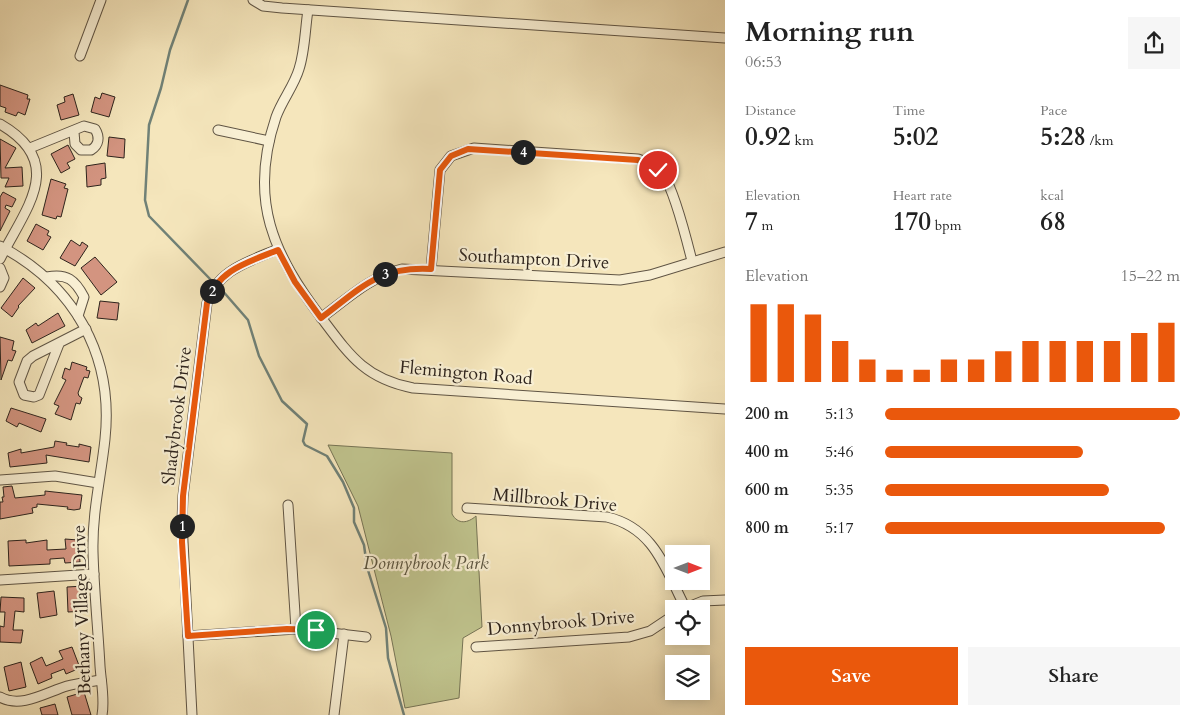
<!DOCTYPE html>
<meta charset="utf-8">
<style>
:root{--surface:#fff;--page:#f6f6f6;--text:#222;--muted:#767676;--accent:#ea580c}
body{margin:0;font-family:Cardo,serif;background:var(--page);color:var(--text);height:100vh;display:flex;flex-direction:column;font-size:19px;white-space:nowrap}
*{box-sizing:border-box;margin:0}
p{font-size:16px;color:var(--muted)}
.icon{flex:none;width:28px;height:28px;fill:none;stroke:currentColor;stroke-width:2;stroke-linecap:round;stroke-linejoin:round}
.map{position:relative;flex:1;overflow:hidden}
.details{display:flex;flex-direction:column;background:var(--surface);width:475px}
.details>*{flex:none}
.needle{width:32px;rotate:90deg}
.controls{position:absolute;left:665px;top:545px;display:grid;gap:10px}
.controls a{display:grid;place-items:center;width:45px;height:45px;border-radius:0px;background:var(--surface);box-shadow:0 2px 12px #0003;font-size:25px}
.pin{position:absolute;display:grid;place-items:center;width:42px;height:42px;color:#fff;margin:-21px;border:2px solid #fff;border-radius:50%;box-shadow:0 1px 5px #0007}
.km{position:absolute;width:25px;height:25px;margin:-12px;border-radius:50%;background:#222;color:#fff;font-size:14px;line-height:25px;text-align:center}
.round{display:grid;place-items:center;flex:none;width:52px;height:52px;border-radius:0px;background:var(--page)}
.overview{display:flex;align-items:center;justify-content:space-between;height:85px;padding:0 20px}
h1{font-size:28px;font-weight:600;line-height:38px}
.figures{display:grid;grid-template-columns:repeat(3,1fr);gap:8px;height:85px;padding:5px 20px}
.figures div{display:grid;align-content:center}
.figures b{font-size:25px;font-weight:600}
.figures small{font-size:14px;font-weight:400}
.figures p{font-size:14px}
.chart{height:140px;padding:10px 20px}
.chart p{display:flex;justify-content:space-between}
.chart svg{width:100%;height:90px;margin-top:5px;stroke:var(--accent);stroke-width:6}
.action{display:flex;gap:10px;margin-top:auto;padding:10px 20px}
.action a{flex:1;height:58px;border-radius:0px;background:var(--accent);color:#fff;font-size:20px;font-weight:600;line-height:58px;text-align:center}
.action a+a{background:var(--page);color:var(--text)}
ul{padding:0 20px;list-style:none;font-size:16px}
li{display:grid;grid-template-columns:80px 60px 1fr;align-items:center;height:38px}
li i{height:12px;border-radius:6px;background:var(--accent)}
main{display:flex;flex:1;min-height:0}
.map>svg:first-child{display:block}
.green{fill:#c0c48e;stroke:#767455}
.lines{fill:none;stroke-linecap:round;stroke-linejoin:round}
.stream{stroke:#708177;stroke-width:2.5}
.building{fill:#d39480;stroke:#2d231c}
.street-casing{stroke:#5f5444;stroke-width:11}
.street{stroke:#f8efd3;stroke-width:9}
.route-casing{stroke:#fff;stroke-width:10}
.route{stroke:#ea580c;stroke-width:6}
.labels{text-anchor:middle;dominant-baseline:central;stroke-width:4.5;stroke-linejoin:round;paint-order:stroke}
.street-label{font-size:18px;fill:#2d231c;stroke:#f8efd3}
.park-label{font-size:18px;font-style:italic;fill:#59533e;stroke:#f8efd3}
</style>
<main>
<div class="map">
<svg width="725" height="715" viewBox="0 0 725 715">
<rect width="100%" height="100%" fill="#f5e6bc"/>
<filter id="stains"><feTurbulence type="fractalNoise" baseFrequency=".004" numOctaves="4"/><feColorMatrix values="0 0 0 0 .2 0 0 0 0 .09 0 0 0 0 .02 0 0 0 .5 -.17"/></filter>
<radialGradient id="worn" r=".72"><stop offset=".6" stop-color="#630" stop-opacity="0"/><stop offset="1" stop-color="#630" stop-opacity=".3"/></radialGradient>
<path class="green" d="M328 445 452 453V514C458 525 468 523 476 516L482 627 463 638 459 698 405 708 391 636 358 506Z"/>
<g class="lines">
<g class="stream">
<path d="M188 0 170 50 161 88 149 125 145 200 149 216 211 280"/>
<path d="M221 289 248 320 259 356 282 401 307 424 303 441 305 445 327 456 343 482 354 508V522L364 545 367 567 386 628 388 658 404 715"/>
</g>
</g>
<g class="building">
<path d="M0 85 28 95 27 99H30L25 115 18 112 16 116 5 112 6 108 0 106Z"/>
<path d="M102 93 115 97 109 117 91 112 95 97 100 99Z"/>
<path d="M73 94 79 115 61 120 57 105 65 102 64 97Z"/>
<path d="M109 137 125 139 124 158 107 156Z"/>
<path d="M0 139 16 148 5 168 22 167 23 186 5 187 9 178H1Z"/>
<path d="M68 145 75 159 67 163 70 168 61 173 51 154Z"/>
<path d="M105 163 106 178 101 179V185L87 187 86 166Z"/>
<path d="M51 179 66 184 64 188 68 189 61 217 57 216 56 219 42 215Z"/>
<path d="M3 192 16 199 12 207 6 205 5 208 10 211 0 231V197Z"/>
<path d="M36 224 49 231 47 235 51 237 43 250 27 241Z"/>
<path d="M71 240 80 246 82 242 88 246 75 266 60 258Z"/>
<path d="M95 257 117 282 101 295 81 268Z"/>
<path d="M23 278 35 288 18 306 19 307 12 317 1 308Z"/>
<path d="M100 301 119 303 117 320 97 318Z"/>
<path d="M58 313 65 326 32 343 26 330 36 323 38 326Z"/>
<path d="M0 337 14 341 12 350 16 351 12 361 8 360 1 380Z"/>
<path d="M72 362 87 367 86 370 90 371 88 378 84 377 78 393 79 396 82 398 80 404 76 403 71 420 55 414 59 406 54 404 66 380 62 378 65 368 70 370Z"/>
<path d="M11 408 46 419 41 432 19 423 17 427 6 421Z"/>
<path d="M55 441 67 443 66 445 79 447V444L91 447 89 462 46 455 47 463 10 467 8 453 21 449V453L54 447Z"/>
<path d="M12 486 15 498 45 495V491L82 495 80 509 74 510 67 509 68 507 37 504V507L32 508 33 513 0 519V502H3L2 497H4L3 487Z"/>
<path d="M65 539 78 540 80 562 65 563 64 558 50 559V564L9 566 8 541 26 540V543L47 540V550L66 549Z"/>
<path d="M84 586 86 611 68 612 67 587Z"/>
<path d="M54 591 57 615 40 618 37 593Z"/>
<path d="M1 597 24 598V612L15 611 13 630H23L21 643 0 642V626L4 627 5 612H0Z"/>
<path d="M72 647 80 668 66 674 64 669 51 674 52 678 38 684 30 663 42 657 46 666 63 659 59 651Z"/>
<path d="M21 662 26 687 9 691 4 667Z"/>
<path d="M84 692 91 715H72L67 697Z"/>
<path d="M55 704 58 715H42L40 708Z"/>
</g>
<g class="lines">
<g class="street-casing">
<g id="street">
<path d="M253 0 263 6 282 8 725 38"/>
<path d="M308 10C305 29 305 51 299 69 294 86 282 100 276 117 248 200 273 254 323 320 350 356 366 379 413 388L725 409"/>
<path d="M80 56 101 0"/>
<path d="M0 124C68 163 25 209 0 259"/>
<path d="M218 130 269 141"/>
<path d="M30 148 84 126 95 129C100 137 99 145 91 150H81L75 144 74 132"/>
<path d="M0 246C74 285 114 355 105 439 101 477 92 513 93 552 94 590 98 628 100 666 101 681 105 700 102 715"/>
<path d="M0 268 4 278 0 287"/>
<path d="M431 269 440 170 451 156 474 148 638 159C649 163 657 167 664 176 674 191 687 241 692 261"/>
<path d="M47 277C67 273 75 280 84 297L78 316"/>
<path d="M321 318C347 299 371 276 402 269L620 280 650 275 725 252"/>
<path d="M59 344 39 395 34 397 24 395 19 382 27 361 33 356 86 329"/>
<path d="M0 480 55 476 98 483"/>
<path d="M288 505 296 629"/>
<path d="M467 508 607 517C654 528 665 568 685 607"/>
<path d="M0 580 94 574"/>
<path d="M683 609 703 601 725 600"/>
<path d="M188 636 296 629 366 637"/>
<path d="M476 647 629 637 650 631 674 615"/>
<path d="M0 697C21 709 47 692 67 686 78 683 90 682 101 680"/>
<path d="M192 715 182 522 183 496 207 303C217 270 248 262 278 249"/>
<path d="M334 715 344 634"/>
</g>
</g>
<use href="#street" class="street"/>
</g>
<g class="lines">
<g class="route-casing">
<path id="route" d="M316 630 287 629 188 636 182 542 183 496 207 303C217 270 248 262 278 250L295 282 321 318C361 288 379 266 431 269L440 170 451 156 468 149 638 160 658 170"/>
</g>
<use href="#route" class="route"/>
</g>
<g class="labels">
<g class="street-label">
<text transform="translate(534 259) rotate(3)">Southampton Drive</text>
<text transform="translate(466 373) rotate(5)">Flemington Road</text>
<text transform="translate(177 416) rotate(-83)">Shadybrook Drive</text>
<text transform="translate(555 500) rotate(5)">Millbrook Drive</text>
<text transform="translate(82 610) rotate(-92)">Bethany Village Drive</text>
<text transform="translate(561 623) rotate(-5)">Donnybrook Drive</text>
</g>
<g class="park-label">
<text x="426" y="563">Donnybrook Park</text>
</g>
</g>
<rect width="100%" height="100%" filter="url(#stains)"/>
<rect width="100%" height="100%" fill="url(#worn)"/>
</svg>
<div class="controls">
<a><svg class="needle" viewBox="-14 -14 28 28"><path d="M0-13l5 13h-10z" fill="#e53935"/><path d="M0 13l5-13h-10z" fill="#767676"/></svg></a>
<a><svg class="icon" aria-label="locate" viewBox="0 0 24 24"><circle cx="12" cy="12" r="6"/><path d="M12 2v4M12 18v4M2 12h4M18 12h4"/></svg></a>
<a><svg class="icon" aria-label="layers" viewBox="0 0 24 24"><path d="M12 4l9 5-9 5-9-5zM3 14l9 5 9-5"/></svg></a>
</div>
<div class="pin" style="left:316px;top:630px;background:#1e9e55"><svg class="icon" aria-label="arrive" viewBox="0 0 24 24"><path d="M6 21V4h12l-3 4 3 4H6"/></svg></div>
<div class="pin" style="left:658px;top:170px;background:#d93025"><svg class="icon" aria-label="check" viewBox="0 0 24 24"><path d="M5 12l5 5 9-10"/></svg></div>
<b class="km" style="left:182px;top:526px">1</b>
<b class="km" style="left:212px;top:291px">2</b>
<b class="km" style="left:385px;top:274px">3</b>
<b class="km" style="left:523px;top:152px">4</b>
</div>
<section class="details">
<div class="overview"><div><h1>Morning run</h1><p>06:53</p></div><a class="round"><svg class="icon" aria-label="share" viewBox="0 0 24 24"><path d="M12 15V3M7 8l5-5 5 5M5 13v7h14v-7"/></svg></a></div>
<div class="figures">
<div><p>Distance</p><b>0.92<small> km</small></b></div>
<div><p>Time</p><b>5:02</b></div>
<div><p>Pace</p><b>5:28<small> /km</small></b></div>
</div>
<div class="figures">
<div><p>Elevation</p><b>7<small> m</small></b></div>
<div><p>Heart rate</p><b>170<small> bpm</small></b></div>
<div><p>kcal</p><b>68</b></div>
</div>
<div class="chart"><p><span>Elevation</span>15–22 m</p>
<svg viewBox="0 0 160 44" preserveAspectRatio="none"><path d="M5 44V6M15 44V6M25 44V11M35 44V24M45 44V33M55 44V38M65 44V38M75 44V33M85 44V33M95 44V29M105 44V24M115 44V24M125 44V24M135 44V24M145 44V20M155 44V15"/></svg>
</div>
<ul>
<li><b>200 m</b>5:13<i style="width:100%"></i></li>
<li><b>400 m</b>5:46<i style="width:67%"></i></li>
<li><b>600 m</b>5:35<i style="width:76%"></i></li>
<li><b>800 m</b>5:17<i style="width:95%"></i></li>
</ul>
<div class="action"><a>Save</a><a>Share</a></div>
</section>
</main>
